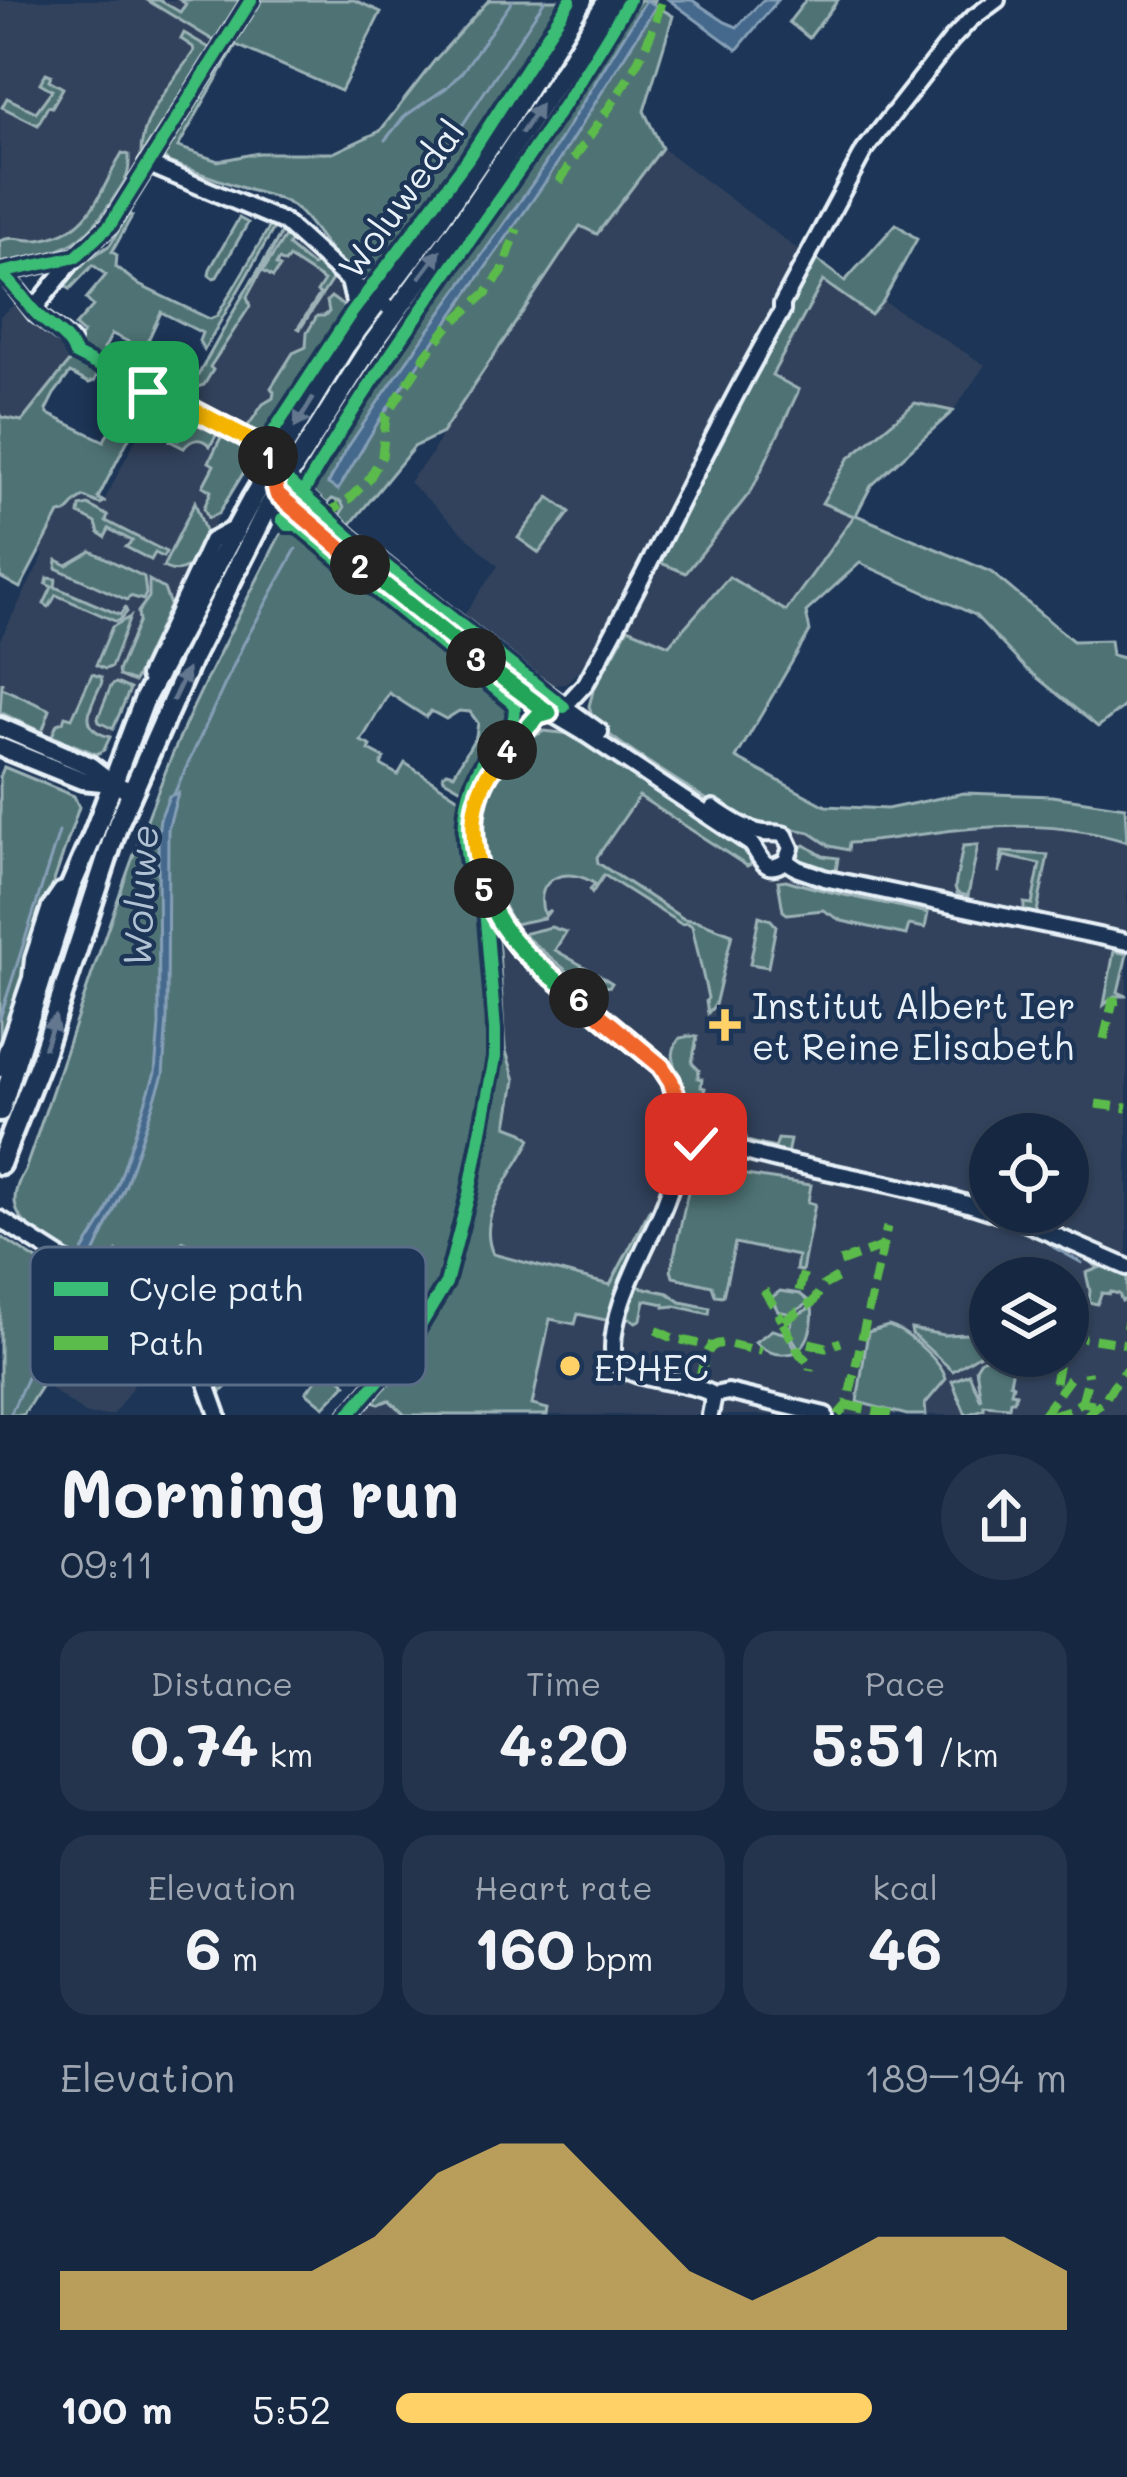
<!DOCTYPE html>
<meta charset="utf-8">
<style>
:root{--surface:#162841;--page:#23344c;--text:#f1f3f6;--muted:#9ea6b1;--line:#35445a;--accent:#ffd166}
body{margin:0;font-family:Mali,sans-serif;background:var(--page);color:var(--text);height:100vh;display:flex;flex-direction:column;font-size:45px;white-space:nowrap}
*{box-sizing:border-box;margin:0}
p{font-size:39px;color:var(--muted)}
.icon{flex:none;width:66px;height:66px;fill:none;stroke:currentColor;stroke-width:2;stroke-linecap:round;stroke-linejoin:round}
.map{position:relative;height:1415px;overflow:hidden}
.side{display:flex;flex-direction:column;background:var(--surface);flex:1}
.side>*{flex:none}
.fabs{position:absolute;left:969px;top:1113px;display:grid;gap:24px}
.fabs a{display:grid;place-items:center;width:120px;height:120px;border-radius:50%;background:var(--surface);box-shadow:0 3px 9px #0004,0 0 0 3px var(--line);font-size:60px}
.pin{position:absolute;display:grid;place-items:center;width:102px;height:102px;color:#fff;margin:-51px;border-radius:24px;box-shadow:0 6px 18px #0006}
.km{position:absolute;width:60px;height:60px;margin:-30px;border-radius:50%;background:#222;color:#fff;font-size:33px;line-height:60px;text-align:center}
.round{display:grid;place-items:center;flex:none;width:126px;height:126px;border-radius:63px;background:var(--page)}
.overview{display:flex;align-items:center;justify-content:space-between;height:204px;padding:0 60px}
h1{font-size:66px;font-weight:700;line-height:90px}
.stats{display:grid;grid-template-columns:repeat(3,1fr);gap:18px;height:204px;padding:12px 60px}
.stats div{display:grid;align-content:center;border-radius:30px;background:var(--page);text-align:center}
.stats b{font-size:60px;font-weight:700}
.stats small{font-size:33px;font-weight:400}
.stats p{font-size:33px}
.chart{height:336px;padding:24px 60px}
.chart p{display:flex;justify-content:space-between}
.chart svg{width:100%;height:216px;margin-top:12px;fill:var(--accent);opacity:.7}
ul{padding:0 60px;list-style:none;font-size:39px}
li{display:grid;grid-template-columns:192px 144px 1fr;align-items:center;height:90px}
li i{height:30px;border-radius:15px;background:var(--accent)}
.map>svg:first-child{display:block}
.built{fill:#30435c;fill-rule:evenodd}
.green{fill:#4f7375;stroke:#9cb2b6;stroke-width:3}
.water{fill:#44698c;stroke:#869fb7;stroke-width:3}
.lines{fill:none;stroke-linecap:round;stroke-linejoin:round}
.stream{stroke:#869fb7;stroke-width:3}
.minor-casing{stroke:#e8f1f8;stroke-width:22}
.major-casing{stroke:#e8f1f8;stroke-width:26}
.highway-casing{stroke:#e8f1f8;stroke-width:27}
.minor{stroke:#1d3557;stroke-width:14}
.major{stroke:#1d3557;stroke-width:16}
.highway{stroke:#1d3557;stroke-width:18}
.quiet{stroke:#5cbc4b;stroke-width:9;stroke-dasharray:18 9;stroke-linecap:butt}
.cycleway-casing{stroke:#1d3557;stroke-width:20}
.cycleway{stroke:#3abd76;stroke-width:12}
.oneway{fill:#64778f}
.split-1-casing{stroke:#fff;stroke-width:24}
.split-2-casing{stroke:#fff;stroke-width:24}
.split-3-casing{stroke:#fff;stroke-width:24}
.split-4-casing{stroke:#fff;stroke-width:24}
.split-5-casing{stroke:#fff;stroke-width:24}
.split-6-casing{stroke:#fff;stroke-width:24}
.split-7-casing{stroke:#fff;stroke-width:24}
.split-8-casing{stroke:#fff;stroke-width:24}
.split-1{stroke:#f5b400;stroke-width:15}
.split-2{stroke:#f0652b;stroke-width:15}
.split-3{stroke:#22a559;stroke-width:15}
.split-4{stroke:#22a559;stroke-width:15}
.split-5{stroke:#f5b400;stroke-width:15}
.split-6{stroke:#22a559;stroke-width:15}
.split-7{stroke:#f0652b;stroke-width:15}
.split-8{stroke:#f5b400;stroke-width:15}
.poi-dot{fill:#ffd166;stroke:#1d3557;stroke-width:4.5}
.labels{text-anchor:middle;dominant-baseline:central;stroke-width:9;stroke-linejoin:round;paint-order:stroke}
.street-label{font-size:36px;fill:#e8f1f8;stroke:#1d3557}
.poi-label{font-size:36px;fill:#e8f1f8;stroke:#1d3557;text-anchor:start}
.water-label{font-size:39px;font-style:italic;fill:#afc1d2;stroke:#1d3557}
.key{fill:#1d3557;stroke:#5a6d87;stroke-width:3}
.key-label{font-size:33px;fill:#e8f1f8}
</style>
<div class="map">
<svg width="1127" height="1415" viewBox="0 0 1127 1415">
<rect width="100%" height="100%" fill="#1d3557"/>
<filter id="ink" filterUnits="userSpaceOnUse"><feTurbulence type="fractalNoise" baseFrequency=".00833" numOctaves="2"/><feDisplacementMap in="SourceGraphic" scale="24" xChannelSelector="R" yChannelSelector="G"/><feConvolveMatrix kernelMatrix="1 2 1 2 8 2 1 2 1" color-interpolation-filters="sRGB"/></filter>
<g filter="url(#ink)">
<g class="built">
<path d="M0 0H243L96 227 84 237 58 251 0 263Z"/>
<path d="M662 148 800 251 629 583 582 668 565 684 547 686 464 615 498 566 409 482 433 452 442 433 581 225 597 234Z"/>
<path d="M282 232 347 289 349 310 246 468 207 537 101 756 0 712V640L44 554 39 552 59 514 66 513 76 502 84 497 100 504 103 503 143 425 140 423 144 415 147 417 174 391 191 388Z"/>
<path d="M823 280 871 314 883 301 985 365 953 411 914 403 855 515 785 612 669 645 628 628 658 562 686 573 752 490 772 376Z"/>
<path d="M15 304 26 317 74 356 21 421 2 416 0 413V316Z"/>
<path d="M593 705 786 810 1127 821V1415H356L392 1378 487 1240 490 1217 500 1192 518 1166 507 1126 515 1080 505 1048 495 929V885L483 836 488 799 500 770 550 722ZM990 1134H1068V1212H990ZM990 1278H1068V1356H990Z"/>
<path d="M0 1275 55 1339 82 1286 164 1341 113 1415H87L43 1383Z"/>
</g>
<g class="green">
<path d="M147 0H159L180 12 186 4 180 0H243L216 42Z"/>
<path d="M261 0H354L381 12 341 91 236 45 178 147 218 161 258 153H333L380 131 435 60 489 0H568L488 127 439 198 377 278C340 283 318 224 294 207 283 198 263 194 249 190 222 181 195 172 168 162L159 152Z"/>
<path d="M640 0H655L653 4 673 16 644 111 662 148 597 234 580 226 442 433 414 447 350 525 339 516 344 508 341 502 332 499 326 505 309 490 304 478 310 463 370 369 390 345Z"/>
<path d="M806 0H838L809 38 789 22Z"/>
<path d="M184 33 211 49 141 155C140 117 174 81 194 51L193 47 181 39Z"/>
<path d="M46 73 51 75 49 80 63 88 52 107 48 106 38 125 2 107 7 98 36 112 52 90 40 83Z"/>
<path d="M122 153 129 155C130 177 125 181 113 199 79 253 59 251 0 263V241C14 235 24 241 38 240 91 233 98 195 122 153Z"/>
<path d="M129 214 132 216 112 252 117 255 116 267 139 285 210 319 217 316 270 226 274 228 204 350 199 341 202 333 161 312 144 349 112 334 104 349 111 353 105 366 80 354 73 346 83 333 75 326 93 306 86 299 106 275 93 265 70 289 64 285 86 261 110 245Z"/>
<path d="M239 218 248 223 217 277 213 278 209 275 210 269Z"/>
<path d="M896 224 917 239 883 301 871 315 823 281 772 375 799 390 752 490 686 573 658 562 816 259 845 281Z"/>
<path d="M282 232 247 297 250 306 210 367 213 370 204 385 197 387 188 401 186 397 240 300Z"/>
<path d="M286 235 292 239 288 246 312 266 318 263 333 278 300 329 298 328 320 294 317 292 324 281 289 258 285 263 279 260 276 265 280 267 273 277 263 271Z"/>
<path d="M331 297 349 310 267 437 254 435 246 429 263 404 273 398 274 392 271 388 293 353 306 347 307 333 317 316H324L329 312 327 301Z"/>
<path d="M74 356 100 370 94 381 89 383 70 373 54 394 46 410 48 414 104 441 113 423 118 425 132 407H138L149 414 147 417 143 416 140 423 137 422 98 498 104 502 100 504 84 497 76 502 66 513 59 514 20 588 0 577V413L2 417 22 421Z"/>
<path d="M915 403 953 411 871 486 856 515 991 572 1073 641 1110 640 1112 655 1127 659V704L1098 727 1024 667 975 615 860 563 806 612 810 631 736 758 826 806 887 809 964 793 1052 796 1125 807 1127 842C1061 821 991 824 924 834 899 837 874 842 849 843L848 850 830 846 809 832 778 826 762 827 737 819 634 753 595 724 589 706 593 691 628 628 669 645 729 577 786 611 854 516 822 503 848 459Z"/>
<path d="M180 413 218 432 210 446C201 436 191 439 184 448L170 441 171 438 178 440 182 432 158 420 160 417 169 420Z"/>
<path d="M222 435 246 448 253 457 219 513 208 518 204 508 211 491 203 486 214 465 209 462Z"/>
<path d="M549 497 570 512 539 553 518 538Z"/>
<path d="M195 502 207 537C196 557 188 580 163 567Z"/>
<path d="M88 505 108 516 106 521 166 552 163 557 155 553 151 560 126 547 132 541 109 529 105 537 99 533 96 523 79 514 80 507Z"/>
<path d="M297 529 463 664 509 707 508 726 478 763 467 792 444 779 443 775 447 772 454 774 476 736 478 723 470 712 459 711 446 719 431 711 426 717 389 693 361 741 371 746 369 750 384 758 381 765 398 775 405 763 465 802 462 831 471 883 479 909 488 916 495 929 499 950 505 1048 515 1080 507 1126 523 1132 531 1139C514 1174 475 1214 493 1254L610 1285 650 1209 652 1210 617 1286 610 1321 578 1314 575 1324 550 1319 532 1405 548 1409 547 1415H405L389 1400 379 1404 368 1397 404 1351 304 1265 232 1276 183 1241 157 1277 117 1251 100 1271C85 1263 71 1254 57 1246 25 1226 0 1211 25 1170 71 1039 112 907 163 778 195 695 239 616 279 537L283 531Z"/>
<path d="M241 534 226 578 137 766 128 762 180 649Z"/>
<path d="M91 551 144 577 146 594 143 600 130 596 127 600 56 568 57 560 67 565Z"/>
<path d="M48 578 56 579 55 587 120 615 125 608 127 612 119 621H115L56 595 49 607 44 604 52 587 46 584Z"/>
<path d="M149 580 164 589 170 605 134 682 119 676 118 671 139 621 138 612 149 597Z"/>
<path d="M130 617 111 667 105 669 96 665 112 627Z"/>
<path d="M92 674 101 677 102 682C92 705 75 728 110 737L104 750 96 754 52 736 57 724 63 722 65 716 72 718Z"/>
<path d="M2 681V688L50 710 42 732 0 712Z"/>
<path d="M116 683 130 689 113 729 99 722 98 718 111 686Z"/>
<path d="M544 731 571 734 747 850 753 863 747 866 639 796 597 857 598 863 684 919 698 921 732 934 715 1005 708 1013 706 1001 708 998 692 926 688 923 681 924 604 875 592 893 590 889 595 884C568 865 532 877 544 914L550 910 544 918 514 924C483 874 468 800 514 755 523 746 532 736 544 731Z"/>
<path d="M4 767 74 796 79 807 0 1041V777Z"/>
<path d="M107 816 112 818 82 897 77 923 13 1109 22 1063Z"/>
<path d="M805 845 823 856 838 858 836 871H833L831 875 800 864 796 855 798 848Z"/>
<path d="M978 845 968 896 957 893 955 887 963 846Z"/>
<path d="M1002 852 1048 855 1036 917 1024 914V903L1032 904 1040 864 1004 856 999 873Z"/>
<path d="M786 880C833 895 880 901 928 913L925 928 909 925 906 935 842 921 823 910 787 914 783 911 778 881Z"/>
<path d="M759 916 771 920 776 926 768 967 750 964Z"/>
<path d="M551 927 566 932 555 950 604 978 612 983 610 986 603 987 597 996 522 934Z"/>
<path d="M1114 951 1127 954 1118 992 1127 996H1115L1104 1005Z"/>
<path d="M690 1036 697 1037 692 1063 699 1070 698 1078 702 1079 701 1087 705 1088 703 1095 707 1097 706 1105 710 1106V1111L727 1115 709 1112 701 1106 702 1099 699 1104 686 1099C680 1078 664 1057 680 1038Z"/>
<path d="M714 1122 745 1134 747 1141 775 1148 778 1139 790 1140 787 1154 719 1134Z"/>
<path d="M704 1165 733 1173 811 1185 808 1202 815 1204 802 1271 796 1270 798 1256 735 1243 723 1296 715 1295 712 1286 673 1277 671 1270 692 1173 696 1166Z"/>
<path d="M3 1238 57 1273 82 1286 38 1371 43 1383 23 1415H0V1240Z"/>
<path d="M1088 1255 1127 1271V1299L1122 1301 1119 1294 1111 1292 1110 1294 1102 1293 1097 1304 1089 1302 1090 1291 1086 1273 1099 1268 1087 1260Z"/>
<path d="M635 1286 668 1293 681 1302 710 1308 709 1314 675 1306 664 1307V1304L645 1300 641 1319 636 1322 627 1317 629 1309 626 1307Z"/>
<path d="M241 1289 285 1328 219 1394 204 1353 193 1338Z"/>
<path d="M780 1291 800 1294 810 1302 791 1314 778 1311 771 1298Z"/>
<path d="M812 1307C814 1320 810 1341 799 1349L789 1332 793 1317Z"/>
<path d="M888 1326C906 1330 941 1361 946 1379L925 1404 926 1415H907L857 1402 868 1332Z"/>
<path d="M911 1329 944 1335 990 1333V1348L953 1371 912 1334Z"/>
<path d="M772 1330 787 1334 797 1352C781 1357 767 1354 755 1342Z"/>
<path d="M990 1356H1028L1027 1363 1020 1361 1018 1367H1013L1010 1383 1013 1385 1011 1392 1016 1393 1014 1401H1010L1009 1407 984 1405V1409L966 1415 952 1381 969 1374 981 1400 976 1368 981 1360Z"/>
<path d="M327 1367 346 1384 324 1407 306 1392Z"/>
</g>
<g class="water">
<path d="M646 0 656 6 548 178 380 419 338 490 328 484 346 450 378 402 535 180Z"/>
<path d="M669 0H692L725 22 737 27 763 0H778L737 50Z"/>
<path d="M178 793 168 829 167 1018 163 1075 126 1185 90 1262 80 1256 103 1219 120 1179 155 1073 159 1025 158 834 160 819 169 796Z"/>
</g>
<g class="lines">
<g class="stream">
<path d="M385 140 405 116 446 88 462 72 513 0"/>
<path d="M402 217 545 0"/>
<path d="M174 794 243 645 296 549"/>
<path d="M0 1018 59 832"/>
<path d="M1049 1241 1053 1247 1082 1263"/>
<path d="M10 1415 72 1279"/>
</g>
<g class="minor-casing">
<g id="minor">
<path d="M147 164 284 222 349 281 394 311"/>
<path d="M0 273 76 257 110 225 251 0"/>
<path d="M0 273 7 277 36 314 71 341"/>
<path d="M33 310 75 258"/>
<path d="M348 335 356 309 349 281"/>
<path d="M179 402 174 408 168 409 162 404 161 397 165 392H174L179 402 264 447 277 494 522 696 581 731 751 844C762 857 763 876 786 861L798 869 824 878 1127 942"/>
<path d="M281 476 350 537 532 683 600 732"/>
<path d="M148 676 211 541 237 527"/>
<path d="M713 808C727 817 746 831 764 833 771 834 778 832 785 835L791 848 786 861"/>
<path d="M0 1069 31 978 33 959 50 907 61 891 70 888"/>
<path d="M681 1114C699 1108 710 1122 703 1139"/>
<path d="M683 1144C677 1166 672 1187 663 1208 646 1249 606 1315 614 1360 634 1385 685 1378 714 1395L728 1392 825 1415"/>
<path d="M990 1211C896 1180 797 1171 703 1139L692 1145 679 1141 673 1127 681 1114 671 1081 661 1066 517 947 497 920 479 870 473 842V823L476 801 486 777 496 762 538 717 564 707 586 683C654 561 712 432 782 311V304L864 151 951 40 970 20 997 0"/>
<path d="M995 1212 1022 1221 1127 1267"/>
<path d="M0 1219 177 1332 197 1356 218 1415"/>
<path d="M348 1415 405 1351"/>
<path d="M710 1415 714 1395"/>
</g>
</g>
<g class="major-casing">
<g id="major">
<path d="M570 63C594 45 607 26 622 0"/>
<path d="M0 727 90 766 112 783 132 792"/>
<path d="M0 747 82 780 112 783"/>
</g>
</g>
<g class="highway-casing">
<g id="highway">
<path d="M0 1111 70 888 94 833 145 698 252 499 345 346 435 226 503 127 582 0"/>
<path d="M0 1164 42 1057 118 824 191 660 267 509 368 350 466 216 569 63 608 0"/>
</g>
</g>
<use href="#minor" class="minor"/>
<use href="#major" class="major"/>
<use href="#highway" class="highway"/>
<g class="quiet">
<path d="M559 182C595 122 644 72 661 2"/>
<path d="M325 515 349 499 369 479 382 456 386 416 425 356 448 327 486 293 502 272 517 229"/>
<path d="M1104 1039 1113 1001 1127 1000"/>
<path d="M1096 1104 1127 1108"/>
<path d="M840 1262 884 1246"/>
<path d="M764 1290 782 1320"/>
<path d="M799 1291 804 1271"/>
<path d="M784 1321 813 1302 824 1285 837 1278"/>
<path d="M783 1323 800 1354 811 1365 810 1370"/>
<path d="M1123 1323 1127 1324"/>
<path d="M656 1330 672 1338 710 1346"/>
<path d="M1068 1335 1127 1344"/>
<path d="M809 1343 826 1347 841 1342"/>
<path d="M700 1378C709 1330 720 1344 761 1351"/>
<path d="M1055 1383 1060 1356"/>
<path d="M1082 1402 1088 1379 1087 1372"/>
<path d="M847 1405 891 1415"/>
<path d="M838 1415 847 1405 887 1227"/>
<path d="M1043 1415 1072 1375"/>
<path d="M1052 1415 1070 1410 1082 1402 1098 1405"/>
<path d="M1087 1415 1104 1401 1113 1386 1127 1369"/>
</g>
<g class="cycleway-casing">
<g id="cycleway">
<path d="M0 273 76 257 110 225 251 0"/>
<path d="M0 273C14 283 22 298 34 311 48 327 67 333 75 354 101 368 150 386 165 407L174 408"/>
<path d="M161 400 165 392H174L179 402 264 447 274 481"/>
<path d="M275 429 348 318 467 160 570 0"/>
<path d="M271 466 350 537 564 707"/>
<path d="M514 704 297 525H287L282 519 291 514C391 334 526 178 629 0"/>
<path d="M348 1415 405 1351 446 1283 469 1194 495 1058V1030L485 908C460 864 456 804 484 760 497 741 519 729 514 704L532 683"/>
</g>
</g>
<use href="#cycleway" class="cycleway"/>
</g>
<defs><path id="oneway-solid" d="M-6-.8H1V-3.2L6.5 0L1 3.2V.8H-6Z" transform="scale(3)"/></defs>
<g class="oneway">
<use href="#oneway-solid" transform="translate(531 119) rotate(-56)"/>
<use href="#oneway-solid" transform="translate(430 264) rotate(-53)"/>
<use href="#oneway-solid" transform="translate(304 413) rotate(122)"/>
<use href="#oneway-solid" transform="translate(180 685) rotate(-65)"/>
<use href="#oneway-solid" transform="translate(50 1032) rotate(-71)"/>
</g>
</g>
<g class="lines" filter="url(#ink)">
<g class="split-1-casing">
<path id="split-1" d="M148 392 161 400 165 407 174 408 178 402 264 447 268 456"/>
</g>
<g class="split-2-casing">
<path id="split-2" d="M268 456 277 494 360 565"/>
</g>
<g class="split-3-casing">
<path id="split-3" d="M360 565 476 658"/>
</g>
<g class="split-4-casing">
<path id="split-4" d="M476 658 549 713 538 716 507 750"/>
</g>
<g class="split-5-casing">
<path id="split-5" d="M484 888C469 835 466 793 507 750"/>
</g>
<g class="split-6-casing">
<path id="split-6" d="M484 888C500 939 538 966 579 998"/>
</g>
<g class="split-7-casing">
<path id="split-7" d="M579 998 661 1066 671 1081 678 1104"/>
</g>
<g class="split-8-casing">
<path id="split-8" d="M678 1104 681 1114 673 1127 675 1137 683 1144H696"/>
</g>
<use href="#split-1" class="split-1"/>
<use href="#split-2" class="split-2"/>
<use href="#split-3" class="split-3"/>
<use href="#split-4" class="split-4"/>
<use href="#split-5" class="split-5"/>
<use href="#split-6" class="split-6"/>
<use href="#split-7" class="split-7"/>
<use href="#split-8" class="split-8"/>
</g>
<g class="poi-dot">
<path d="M719 1007h12v12h12v12h-12v12h-12v-12h-12v-12h12z"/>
<circle cx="570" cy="1366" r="12"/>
</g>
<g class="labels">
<g class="street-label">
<text transform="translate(400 198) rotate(-54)">Woluwedal</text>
</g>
<g class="poi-label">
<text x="752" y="1004">Institut Albert Ier<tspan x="752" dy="41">et Reine Elisabeth</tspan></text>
<text x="594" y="1366">EPHEC</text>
</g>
<g class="water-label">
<text transform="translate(139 896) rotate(-87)">Woluwe</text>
</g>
</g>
<rect x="30" y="1247" width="396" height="138" rx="18" class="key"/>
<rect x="54" y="1282" width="54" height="14" fill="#3abd76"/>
<rect x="54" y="1336" width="54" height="14" fill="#5cbc4b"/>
<g class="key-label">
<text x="129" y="1301">Cycle path</text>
<text x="129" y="1355">Path</text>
</g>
</svg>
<div class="fabs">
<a><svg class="icon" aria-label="locate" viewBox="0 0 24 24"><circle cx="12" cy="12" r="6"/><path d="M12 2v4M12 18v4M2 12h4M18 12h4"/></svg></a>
<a><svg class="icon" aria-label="layers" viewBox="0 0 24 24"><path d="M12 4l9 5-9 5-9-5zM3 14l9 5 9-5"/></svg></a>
</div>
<div class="pin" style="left:148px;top:392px;background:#1e9e55"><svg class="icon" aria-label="arrive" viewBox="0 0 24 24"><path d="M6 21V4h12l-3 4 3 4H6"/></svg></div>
<div class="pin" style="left:696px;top:1144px;background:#d93025"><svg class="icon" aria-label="check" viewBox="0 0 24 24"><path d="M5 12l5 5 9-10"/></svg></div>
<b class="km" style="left:268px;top:456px">1</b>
<b class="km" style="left:360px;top:565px">2</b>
<b class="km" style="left:476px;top:658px">3</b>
<b class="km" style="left:507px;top:750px">4</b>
<b class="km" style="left:484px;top:888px">5</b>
<b class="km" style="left:579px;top:998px">6</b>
</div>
<section class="side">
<div class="overview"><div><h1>Morning run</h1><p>09:11</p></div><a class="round"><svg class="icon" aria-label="share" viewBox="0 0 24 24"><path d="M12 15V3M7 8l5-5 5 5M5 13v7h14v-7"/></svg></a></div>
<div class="stats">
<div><p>Distance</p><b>0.74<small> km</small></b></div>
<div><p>Time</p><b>4:20</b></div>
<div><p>Pace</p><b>5:51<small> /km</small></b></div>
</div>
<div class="stats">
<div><p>Elevation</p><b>6<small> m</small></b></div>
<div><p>Heart rate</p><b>160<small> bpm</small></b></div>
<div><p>kcal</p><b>46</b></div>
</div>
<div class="chart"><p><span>Elevation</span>189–194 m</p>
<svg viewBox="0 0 160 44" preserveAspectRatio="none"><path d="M0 44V32L10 32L20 32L30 32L40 32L50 25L60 12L70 6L80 6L90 19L100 32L110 38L120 32L130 25L140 25L150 25L160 32V44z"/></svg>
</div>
<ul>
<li><b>100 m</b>5:52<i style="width:71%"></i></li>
</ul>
</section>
